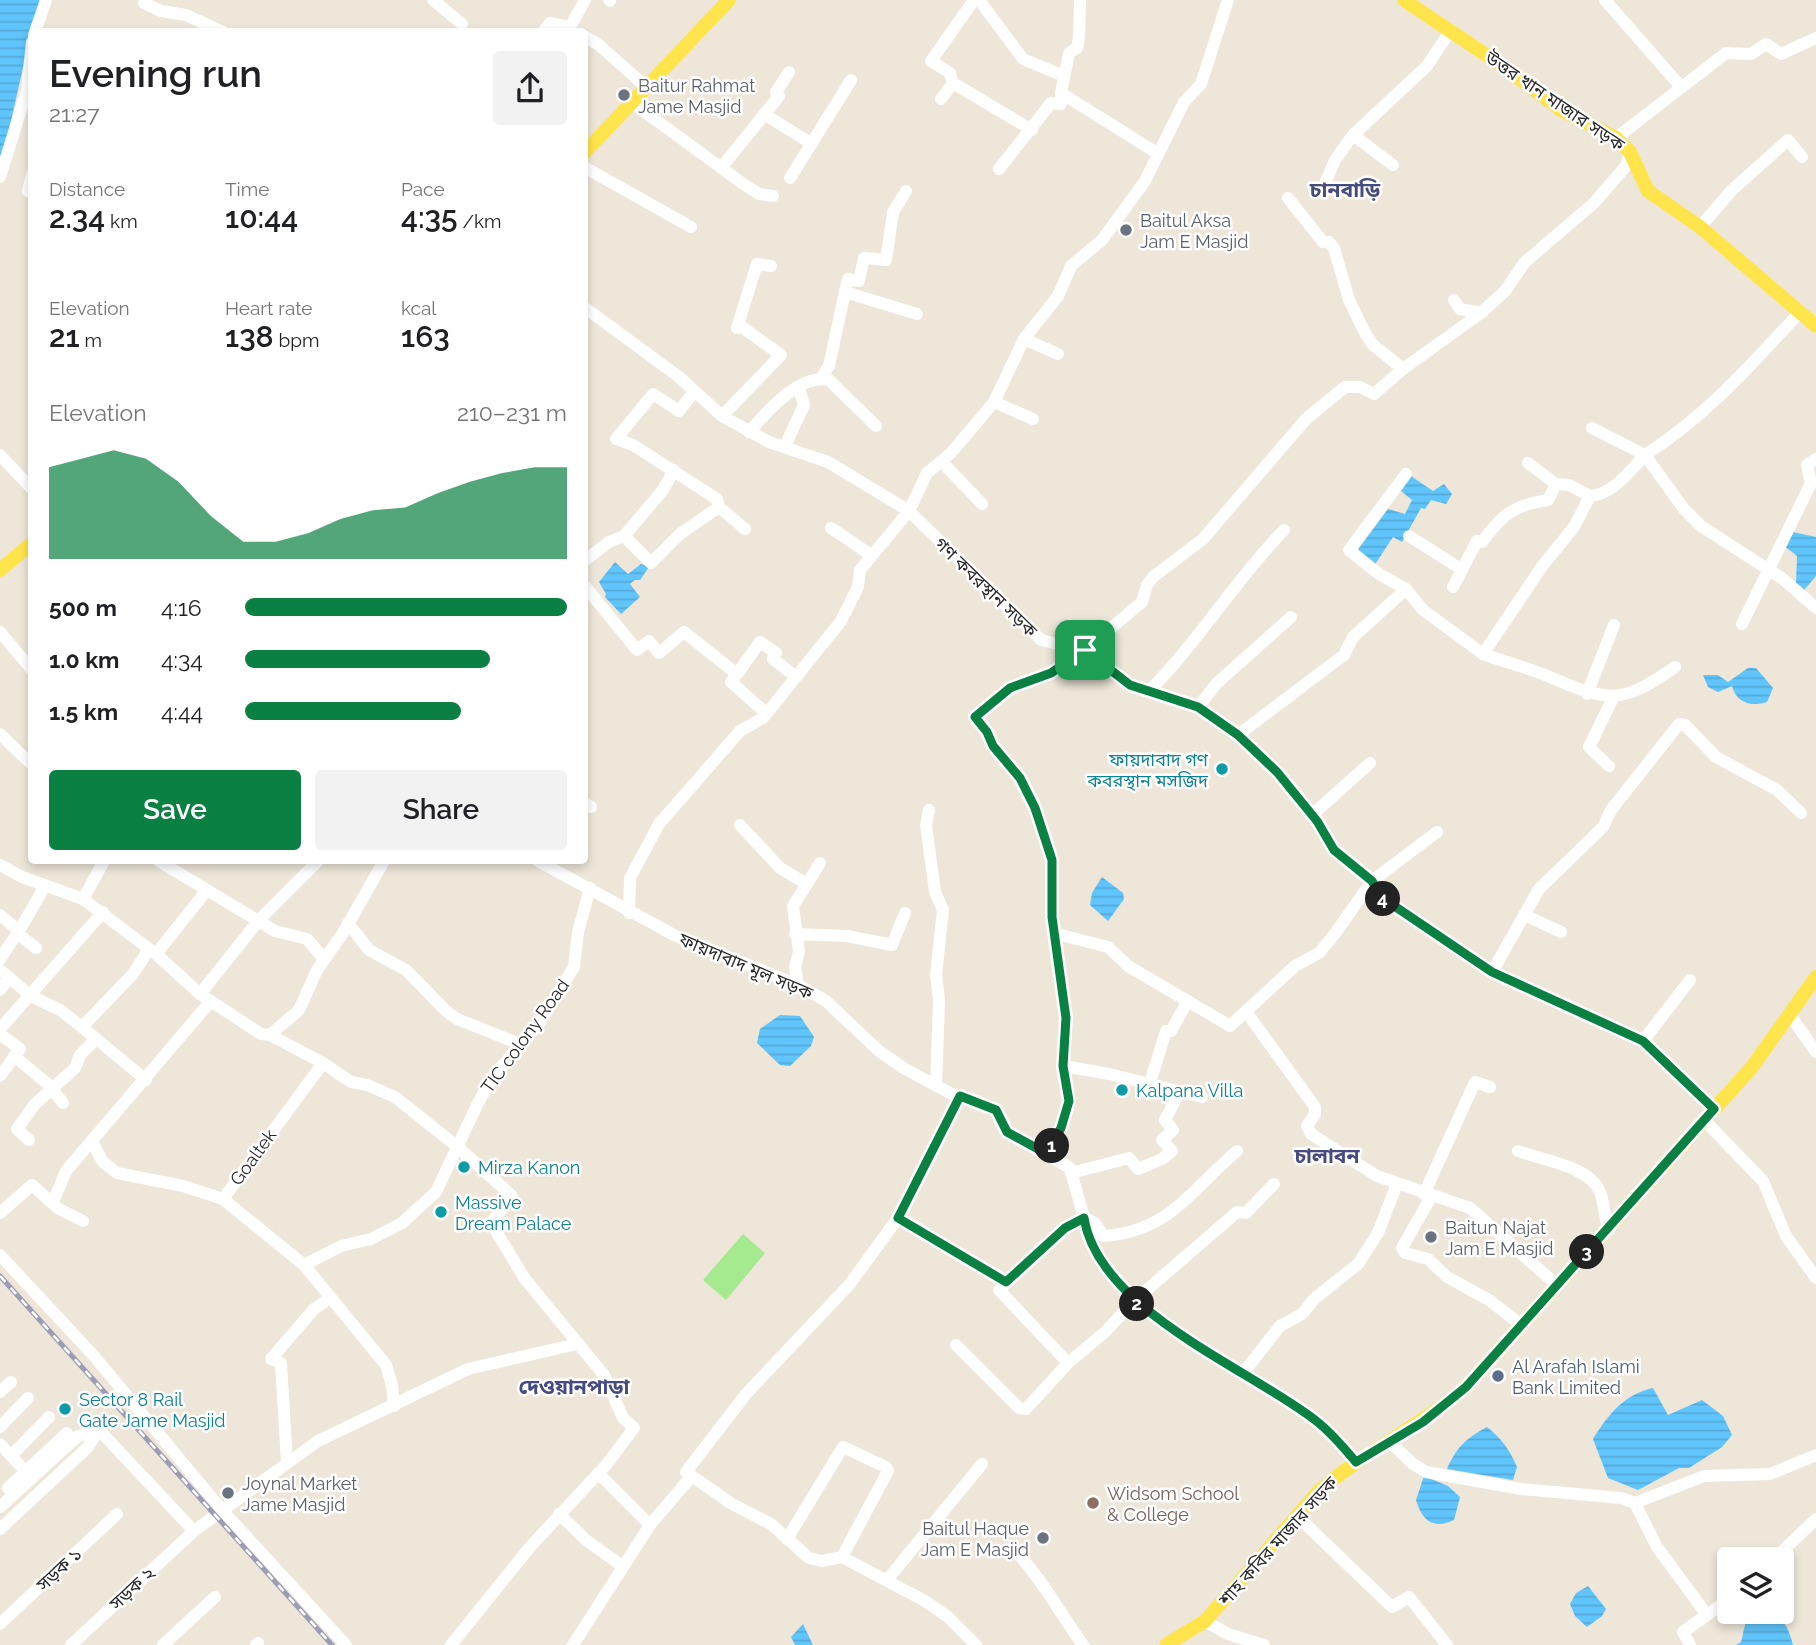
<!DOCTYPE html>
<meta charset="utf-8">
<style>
:root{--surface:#fff;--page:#f2f2f2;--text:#202124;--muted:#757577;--accent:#0b8043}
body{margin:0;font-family:Raleway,"Noto Sans Bengali",sans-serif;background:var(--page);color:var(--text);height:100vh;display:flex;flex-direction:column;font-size:26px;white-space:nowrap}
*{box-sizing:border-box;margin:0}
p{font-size:23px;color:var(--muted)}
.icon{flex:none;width:38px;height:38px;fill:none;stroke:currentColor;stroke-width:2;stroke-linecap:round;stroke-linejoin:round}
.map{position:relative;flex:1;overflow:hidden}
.panel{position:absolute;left:28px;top:28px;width:560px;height:836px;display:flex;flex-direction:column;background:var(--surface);border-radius:7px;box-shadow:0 4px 10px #0003}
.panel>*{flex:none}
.fabs{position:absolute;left:1717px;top:1547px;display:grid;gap:14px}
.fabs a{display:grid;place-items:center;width:77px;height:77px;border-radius:7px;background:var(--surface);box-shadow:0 4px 10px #0003;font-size:35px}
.pin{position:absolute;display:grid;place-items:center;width:60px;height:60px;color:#fff;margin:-30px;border-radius:14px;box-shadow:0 4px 10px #0006}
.km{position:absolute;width:35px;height:35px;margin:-18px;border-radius:50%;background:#222;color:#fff;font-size:19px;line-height:35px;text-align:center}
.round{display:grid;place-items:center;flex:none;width:74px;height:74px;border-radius:7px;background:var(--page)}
.summary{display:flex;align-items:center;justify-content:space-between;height:119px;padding:0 21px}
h1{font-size:38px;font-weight:600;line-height:52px}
.stats{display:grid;grid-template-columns:repeat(3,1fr);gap:10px;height:119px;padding:7px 21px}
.stats div{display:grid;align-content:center}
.stats b{font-size:30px;font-weight:600}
.stats small{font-size:19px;font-weight:400}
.stats p{font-size:19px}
.chart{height:196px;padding:14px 21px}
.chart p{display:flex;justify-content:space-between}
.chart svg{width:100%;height:126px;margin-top:7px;fill:var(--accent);opacity:.7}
.cta{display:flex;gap:14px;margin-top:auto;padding:14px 21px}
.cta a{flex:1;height:80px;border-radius:7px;background:var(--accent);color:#fff;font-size:28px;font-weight:600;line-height:80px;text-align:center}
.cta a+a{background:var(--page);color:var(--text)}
ul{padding:0 21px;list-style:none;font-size:23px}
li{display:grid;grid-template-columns:112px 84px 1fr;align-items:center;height:52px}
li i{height:18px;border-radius:9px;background:var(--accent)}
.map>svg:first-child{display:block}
.park{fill:#a6ea8f}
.water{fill:url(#water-rules)}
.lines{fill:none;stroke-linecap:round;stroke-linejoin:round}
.minor{stroke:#fff;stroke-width:12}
.major{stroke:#ffe44c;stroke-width:14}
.rail-casing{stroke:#9b9db6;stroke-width:5}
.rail{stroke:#fff;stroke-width:2.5;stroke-dasharray:8;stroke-linecap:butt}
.route-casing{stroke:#fff;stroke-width:14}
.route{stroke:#0b8043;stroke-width:9}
.worship-dot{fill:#6b7280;stroke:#fff;stroke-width:2.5}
.culture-dot{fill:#0f9aa8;stroke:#fff;stroke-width:2.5}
.service-dot{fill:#5c6f8a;stroke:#fff;stroke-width:2.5}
.education-dot{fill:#8d6e63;stroke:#fff;stroke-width:2.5}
.labels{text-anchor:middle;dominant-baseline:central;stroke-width:5;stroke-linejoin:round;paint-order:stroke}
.worship-label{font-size:18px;fill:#5b616d;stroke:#fff;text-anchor:start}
.street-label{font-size:18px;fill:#292929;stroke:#fff}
.culture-label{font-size:18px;fill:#0d838f;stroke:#fff;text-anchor:start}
.service-label{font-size:18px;fill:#4e5e75;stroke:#fff;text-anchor:start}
.education-label{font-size:18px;fill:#785e54;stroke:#fff;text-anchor:start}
.quarter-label{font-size:21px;font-weight:bold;fill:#454a7f;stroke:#fff}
</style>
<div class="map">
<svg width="1816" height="1645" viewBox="0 0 1816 1645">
<defs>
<pattern id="water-rules" width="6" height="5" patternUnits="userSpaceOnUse" patternTransform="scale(1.75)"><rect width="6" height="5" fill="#60c5fc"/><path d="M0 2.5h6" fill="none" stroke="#53a9d8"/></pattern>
</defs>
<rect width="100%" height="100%" fill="#ede6d9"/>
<path class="park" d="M743 1234 765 1253 726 1300 703 1280Z"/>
<g class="water">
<path d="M0 0H43L30 36 0 170Z"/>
<path d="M1411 476 1433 491 1444 484 1452 494 1446 504 1431 500 1425 509 1421 508 1402 542 1393 537 1374 566 1357 551 1388 509 1405 514 1412 500 1401 491Z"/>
<path d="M1793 532 1816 537V576L1804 590 1796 583 1797 556 1783 545Z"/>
<path d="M615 562 628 574 641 564 649 567 640 580H635L630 584 640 597 621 614 605 597 606 594 599 582Z"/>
<path d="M1748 668H1756L1773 688 1767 702C1752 707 1736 703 1732 686L1718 692 1708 687 1703 675H1718L1728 682Z"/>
<path d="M1102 877 1123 893 1124 899 1108 921 1090 905 1092 893Z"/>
<path d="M780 1015 800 1016 814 1037 811 1046 790 1066 780 1065 757 1043 760 1029Z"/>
<path d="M1653 1388 1668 1415 1702 1400 1723 1416 1732 1435 1722 1447 1689 1468H1679L1638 1490 1608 1478 1593 1439C1608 1415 1624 1394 1653 1388Z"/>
<path d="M1487 1427C1502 1439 1509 1449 1517 1467L1513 1480 1447 1469C1456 1447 1467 1438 1487 1427Z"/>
<path d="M1424 1476 1448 1486 1460 1497 1454 1520C1432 1530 1422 1520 1416 1500Z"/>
<path d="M1588 1586 1606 1609 1602 1616 1587 1627 1575 1616 1570 1604 1576 1593Z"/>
<path d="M1748 1612C1777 1612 1785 1615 1793 1645H1736L1741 1642Z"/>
<path d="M803 1624 813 1645H795L791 1637Z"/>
</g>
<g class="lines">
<g class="minor">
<path d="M147 0 144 3 161 11 186 15 223 32"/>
<path d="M433 0 462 24"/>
<path d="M609 0 610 1"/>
<path d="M979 0 1023 59 1064 76"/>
<path d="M1080 0C1079 17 1081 32 1077 48L1069 53 1061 93 1157 153"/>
<path d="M1605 0 1681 87"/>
<path d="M35 32 46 0"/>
<path d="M543 32 550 23 570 27 585 0"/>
<path d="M584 36 599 45 645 86"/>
<path d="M953 83 1032 130"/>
<path d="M941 99 953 83 950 73 931 61 974 0"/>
<path d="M634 104 742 183 759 194 773 196"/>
<path d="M764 114 812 144"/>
<path d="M1616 138 1726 53 1751 54 1766 44 1781 54 1816 38"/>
<path d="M1393 165 1353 135 1427 66 1451 30"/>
<path d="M584 167 691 227"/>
<path d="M721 168 779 96 776 92 789 72"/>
<path d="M999 169 1051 103 1061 104V93"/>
<path d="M32 174 28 191 32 193"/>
<path d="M0 177 27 90 32 42"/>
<path d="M790 178 851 80"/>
<path d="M1326 181 1335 160 1353 135"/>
<path d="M1288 198 1323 242H1329L1334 248 1349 300 1364 331 1372 344 1403 369"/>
<path d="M1700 227 1732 190 1788 140 1802 157"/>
<path d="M845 292 848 279 859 281 864 258 886 260 893 212 906 191"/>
<path d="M1454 300 1460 309 1481 313"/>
<path d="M584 307 679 377 722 416 769 442 828 462 909 511 1041 640 1085 650 1130 685 1198 707 1238 735 1277 772 1317 821 1334 850 1372 881 1381 897 1492 972 1643 1041 1715 1109"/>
<path d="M1800 312C1751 365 1706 416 1645 455L1684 509 1701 526 1783 579 1816 608"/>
<path d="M1024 339 1058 354"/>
<path d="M821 378 829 366 845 292 917 314"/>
<path d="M694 392 679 411 653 394 616 439 633 445 717 499 719 507 745 529"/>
<path d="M994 402 1033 419"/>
<path d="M722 416 781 355 739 325 737 328 757 264 771 266"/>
<path d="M1592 428 1645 455C1631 470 1612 495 1590 496L1574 527 1543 565 1483 654C1505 662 1529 668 1550 677 1608 702 1621 705 1675 667"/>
<path d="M749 432C767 412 798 374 829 380L876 426"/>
<path d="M785 446 804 405 799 388"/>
<path d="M0 455 32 489"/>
<path d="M941 461 982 504"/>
<path d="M1528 463 1556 484 1569 485 1590 496"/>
<path d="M831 528 871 555"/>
<path d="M624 536 651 563 680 534 719 507"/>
<path d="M1409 536 1461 569"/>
<path d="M584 561 609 542 624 536 663 490 674 470"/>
<path d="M584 585 637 650 649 641 659 653 684 632 737 674 731 682 766 713"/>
<path d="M1453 587 1477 541 1482 542C1502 515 1513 505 1548 500L1556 484"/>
<path d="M1406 589 1379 574 1349 550 1406 474"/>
<path d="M1742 624 1811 483 1807 465 1816 459"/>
<path d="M0 632 32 670"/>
<path d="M737 674 760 642 776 653 773 659 795 676"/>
<path d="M1149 691C1199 641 1235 580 1284 530"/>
<path d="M1587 694 1614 625"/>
<path d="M1198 707 1217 683 1291 617"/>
<path d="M0 734 29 762 32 760"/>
<path d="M1238 735 1344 655 1353 637 1406 589 1423 610 1483 654"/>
<path d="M1609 766 1589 747 1614 696"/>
<path d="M584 803 591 807"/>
<path d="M929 810 926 825 933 877 935 892 943 910 936 975 939 1000 936 1086"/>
<path d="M1312 815 1370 763"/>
<path d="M740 825 780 868 805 883"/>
<path d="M159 861 275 931 307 939 324 959"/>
<path d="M538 861 674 935 798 985 826 1001 879 1051 905 1069 952 1094 975 1100 996 1110 1007 1131 1070 1168 1084 1218 1065 1228 999 1290 1068 1363"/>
<path d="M0 865 22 877 83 899 156 954 200 994 261 1034 270 1035 323 1063 351 1082 367 1085 395 1097 459 1148 512 1196 491 1223 525 1279 604 1375 623 1418 634 1428 606 1465 530 1547 451 1645"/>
<path d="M83 899 104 861"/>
<path d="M629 913 630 878 659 824 740 731 763 718 841 621 858 587 860 570 909 511 927 473 951 453 994 402 1024 339 1058 296 1071 266 1102 240 1145 181 1184 102 1201 84 1228 0"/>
<path d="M0 915 19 931 0 959"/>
<path d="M1524 915 1561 932"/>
<path d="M348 923 369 950 406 970 446 1011 457 1019 520 1044"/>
<path d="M19 931 45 886"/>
<path d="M17 933 36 948"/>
<path d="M1053 933 1108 947 1128 966 1230 1026 1295 966 1319 953 1334 935 1372 881 1437 832"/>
<path d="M795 934 847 936 892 945 905 913"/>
<path d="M156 954 207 890"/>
<path d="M0 970 31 996 60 1010 82 1027 146 1080"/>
<path d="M1492 972 1539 889 1603 827 1611 810 1679 724 1685 725 1716 757 1777 790 1801 813"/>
<path d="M798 985 795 967 799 952 793 906 820 863"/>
<path d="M0 990 9 978"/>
<path d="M200 994 259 920 318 861"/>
<path d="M1247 1013 1315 1107V1114L1307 1126 1311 1134 1377 1176 1470 1208 1558 1286"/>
<path d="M1790 1015 1816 1052"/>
<path d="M82 1027 133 974 149 949"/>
<path d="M0 1029 103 912"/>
<path d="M0 1034 20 1049 0 1076"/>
<path d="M270 1035 299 1010 317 970 343 933 384 861"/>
<path d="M1643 1041 1690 980"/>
<path d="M14 1056 49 1085 63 1103"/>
<path d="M1064 1066 1109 1074 1202 1097"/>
<path d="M1150 1083 1166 1031H1171L1188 1001"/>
<path d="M959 1096 898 1218 849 1285 746 1394 686 1472 732 1504 771 1524 809 1558 822 1561 842 1557 925 1601 948 1617 976 1645"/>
<path d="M1704 1120 1763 1181 1786 1236 1816 1278"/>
<path d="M29 1140 17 1129 35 1104 75 1068 80 1055 96 1039"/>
<path d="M92 1142 103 1162 117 1173 183 1186 223 1199 323 1063"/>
<path d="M1518 1151C1541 1160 1590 1166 1600 1192 1605 1205 1604 1218 1609 1230"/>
<path d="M1047 1155 1061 1128 1069 1101 1064 1066 1066 1018 1052 917V861L1035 809 1020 778 993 746 987 732 975 717 1010 688 1051 673 1085 650 1142 602 1147 585 1153 577 1203 539 1306 419 1345 387H1360L1374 394 1403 369 1481 313 1505 291 1525 262 1594 203 1626 166 1630 152"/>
<path d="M1071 1173 1129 1158 1138 1169 1162 1159 1172 1151 1162 1140 1173 1130 1165 1120 1180 1091"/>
<path d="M1424 1194 1475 1082 1490 1087"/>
<path d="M1431 1197 1402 1248 1405 1253 1428 1259 1447 1277 1489 1300 1520 1324"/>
<path d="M223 1199 304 1265 386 1365 392 1385 394 1406"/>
<path d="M53 1202 66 1171 210 1002"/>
<path d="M0 1213 32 1185 59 1209 83 1221"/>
<path d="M898 1218 1006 1282"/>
<path d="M1084 1218C1099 1312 1246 1366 1315 1420 1331 1432 1343 1448 1356 1462"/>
<path d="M1084 1218 1095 1223 1103 1236C1169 1232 1191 1190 1237 1151"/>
<path d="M0 1255 94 1356 222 1510 346 1645"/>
<path d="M304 1265 341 1246 371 1239 402 1223 436 1192 478 1103 493 1077 540 1022 574 967 578 932 590 888"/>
<path d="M956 1345 1019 1408 1026 1409 1068 1363 1105 1332 1134 1301 1237 1212 1246 1213 1274 1184"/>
<path d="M1244 1372 1280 1326 1302 1314 1314 1299 1358 1264 1378 1233 1397 1184"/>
<path d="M0 1392 11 1382"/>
<path d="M0 1427 28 1398"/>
<path d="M1390 1442 1413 1464 1426 1472 1521 1489 1621 1498 1635 1503 1704 1476 1770 1474 1816 1455"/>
<path d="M0 1444 31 1477"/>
<path d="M11 1456 49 1417"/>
<path d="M287 1463 281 1363 271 1359 314 1309 330 1298"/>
<path d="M598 1473 650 1525"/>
<path d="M8 1488 67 1433"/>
<path d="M1635 1503 1657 1547 1707 1615 1683 1632 1690 1645"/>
<path d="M0 1507 78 1436 100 1431 194 1531"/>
<path d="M559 1514 586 1540 622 1566"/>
<path d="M1297 1516 1392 1607 1409 1597 1447 1645"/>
<path d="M0 1529 88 1447 97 1432"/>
<path d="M787 1539 843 1447 886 1467 888 1471 842 1557"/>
<path d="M1018 1554C1044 1582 1061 1615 1083 1645"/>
<path d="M1774 1559 1816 1519"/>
<path d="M887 1580 982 1464"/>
<path d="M1707 1615 1729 1599"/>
<path d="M1205 1621 1228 1634 1264 1645"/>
<path d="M0 1624 117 1514"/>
<path d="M71 1645 194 1531 318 1441 468 1369 577 1344"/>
<path d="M163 1645 215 1597"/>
<path d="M256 1645 258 1643"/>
<path d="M573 1645 650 1525 691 1477"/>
</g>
<g class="major">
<path d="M1404 0 1507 69 1561 110 1616 138 1630 152 1648 191 1700 227 1816 326"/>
<path d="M584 153 729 0"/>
<path d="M0 570 32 543"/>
<path d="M1166 1645 1205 1621 1318 1492C1363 1452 1420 1427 1466 1387L1752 1067 1816 977"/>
</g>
<g class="rail-casing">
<path id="rail" d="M0 1276 332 1645"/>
</g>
<use href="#rail" class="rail"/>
</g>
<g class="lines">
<g class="route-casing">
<path id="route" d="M1085 650 1130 685 1198 707 1238 735 1277 772 1317 821 1334 850 1372 881 1381 897 1492 972 1643 1041 1714 1109 1466 1387 1423 1422 1356 1462C1343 1447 1331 1432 1315 1420 1246 1367 1099 1310 1084 1218L1065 1228 1006 1282 898 1218 960 1096 996 1110 1007 1132 1047 1154 1061 1128 1069 1101 1063 1066 1066 1018 1052 917V860L1035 808 1020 778 993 746 987 732 975 717 1010 688 1051 673Z"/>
</g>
<use href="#route" class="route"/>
</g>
<g class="worship-dot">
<circle cx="624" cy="95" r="7"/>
<circle cx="1126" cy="230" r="7"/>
<circle cx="1431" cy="1237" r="7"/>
<circle cx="228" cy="1493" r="7"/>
<circle cx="1043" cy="1538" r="7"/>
</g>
<g class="culture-dot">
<circle cx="1222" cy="769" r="7"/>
<circle cx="1122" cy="1090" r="7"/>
<circle cx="464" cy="1167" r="7"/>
<circle cx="441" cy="1212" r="7"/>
<circle cx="65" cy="1409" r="7"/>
</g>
<circle class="service-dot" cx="1498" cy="1376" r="7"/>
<circle class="education-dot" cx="1093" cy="1503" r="7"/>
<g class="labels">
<g class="worship-label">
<text x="638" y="85">Baitur Rahmat<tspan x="638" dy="21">Jame Masjid</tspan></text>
<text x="1140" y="220">Baitul Aksa<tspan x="1140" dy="21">Jam E Masjid</tspan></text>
<text x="1445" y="1227">Baitun Najat<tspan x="1445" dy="21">Jam E Masjid</tspan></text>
<text x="242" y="1483">Joynal Market<tspan x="242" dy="21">Jame Masjid</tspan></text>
<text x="1029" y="1528" text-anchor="end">Baitul Haque<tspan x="1029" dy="21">Jam E Masjid</tspan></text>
</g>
<g class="street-label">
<text transform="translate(1555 101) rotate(34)">উত্তর খান মাজার সড়ক</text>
<text transform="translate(986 587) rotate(44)">গণ কবরস্থান সড়ক</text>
<text transform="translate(746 966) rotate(23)">ফায়দাবাদ মূল সড়ক</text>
<text transform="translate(525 1036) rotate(-54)">TIC colony Road</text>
<text transform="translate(253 1157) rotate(-54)">Goaltek</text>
<text transform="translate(1278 1541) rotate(-48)">শাহ কবির মাজার সড়ক</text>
<text transform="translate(59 1569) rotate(-43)">সড়ক ১</text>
<text transform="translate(132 1588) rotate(-43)">সড়ক ২</text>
</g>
<g class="culture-label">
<text x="1208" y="759" text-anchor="end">ফায়দাবাদ গণ<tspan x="1208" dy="21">কবরস্থান মসজিদ</tspan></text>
<text x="1136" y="1090">Kalpana Villa</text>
<text x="478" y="1167">Mirza Kanon</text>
<text x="455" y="1202">Massive<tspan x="455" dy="21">Dream Palace</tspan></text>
<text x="79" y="1399">Sector 8 Rail<tspan x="79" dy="21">Gate Jame Masjid</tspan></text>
</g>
<g class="service-label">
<text x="1512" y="1366">Al Arafah Islami<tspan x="1512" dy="21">Bank Limited</tspan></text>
</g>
<g class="education-label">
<text x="1107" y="1493">Widsom School<tspan x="1107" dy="21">&amp; College</tspan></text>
</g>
<g class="quarter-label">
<text x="1345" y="189">চানবাড়ি</text>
<text x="1327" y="1155">চালাবন</text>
<text x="574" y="1386">দেওয়ানপাড়া</text>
</g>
</g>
</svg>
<div class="fabs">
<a><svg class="icon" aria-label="layers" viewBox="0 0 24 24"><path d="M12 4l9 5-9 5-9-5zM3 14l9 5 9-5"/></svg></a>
</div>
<div class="pin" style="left:1085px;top:650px;background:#1e9e55"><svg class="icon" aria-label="arrive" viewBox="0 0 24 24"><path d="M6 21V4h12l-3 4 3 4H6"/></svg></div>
<b class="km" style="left:1052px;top:1146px">1</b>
<b class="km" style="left:1137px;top:1304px">2</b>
<b class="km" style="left:1587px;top:1252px">3</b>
<b class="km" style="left:1383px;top:899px">4</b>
<section class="panel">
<div class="summary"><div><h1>Evening run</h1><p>21:27</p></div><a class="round"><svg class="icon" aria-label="share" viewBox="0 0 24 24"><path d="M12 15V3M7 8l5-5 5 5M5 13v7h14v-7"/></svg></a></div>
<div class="stats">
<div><p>Distance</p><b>2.34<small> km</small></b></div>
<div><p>Time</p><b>10:44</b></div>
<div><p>Pace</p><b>4:35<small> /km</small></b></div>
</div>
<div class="stats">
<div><p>Elevation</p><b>21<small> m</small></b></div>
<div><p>Heart rate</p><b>138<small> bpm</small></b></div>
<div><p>kcal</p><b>163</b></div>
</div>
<div class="chart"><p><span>Elevation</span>210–231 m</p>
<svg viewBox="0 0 160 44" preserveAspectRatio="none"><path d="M0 44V12L10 9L20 6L30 9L40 17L50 29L60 38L70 38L80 35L90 30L100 27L110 26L120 21L130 17L140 14L150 12L160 12V44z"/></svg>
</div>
<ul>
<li><b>500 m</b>4:16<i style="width:100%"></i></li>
<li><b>1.0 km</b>4:34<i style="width:76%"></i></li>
<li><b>1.5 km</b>4:44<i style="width:67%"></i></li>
</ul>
<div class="cta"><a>Save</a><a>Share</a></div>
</section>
</div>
